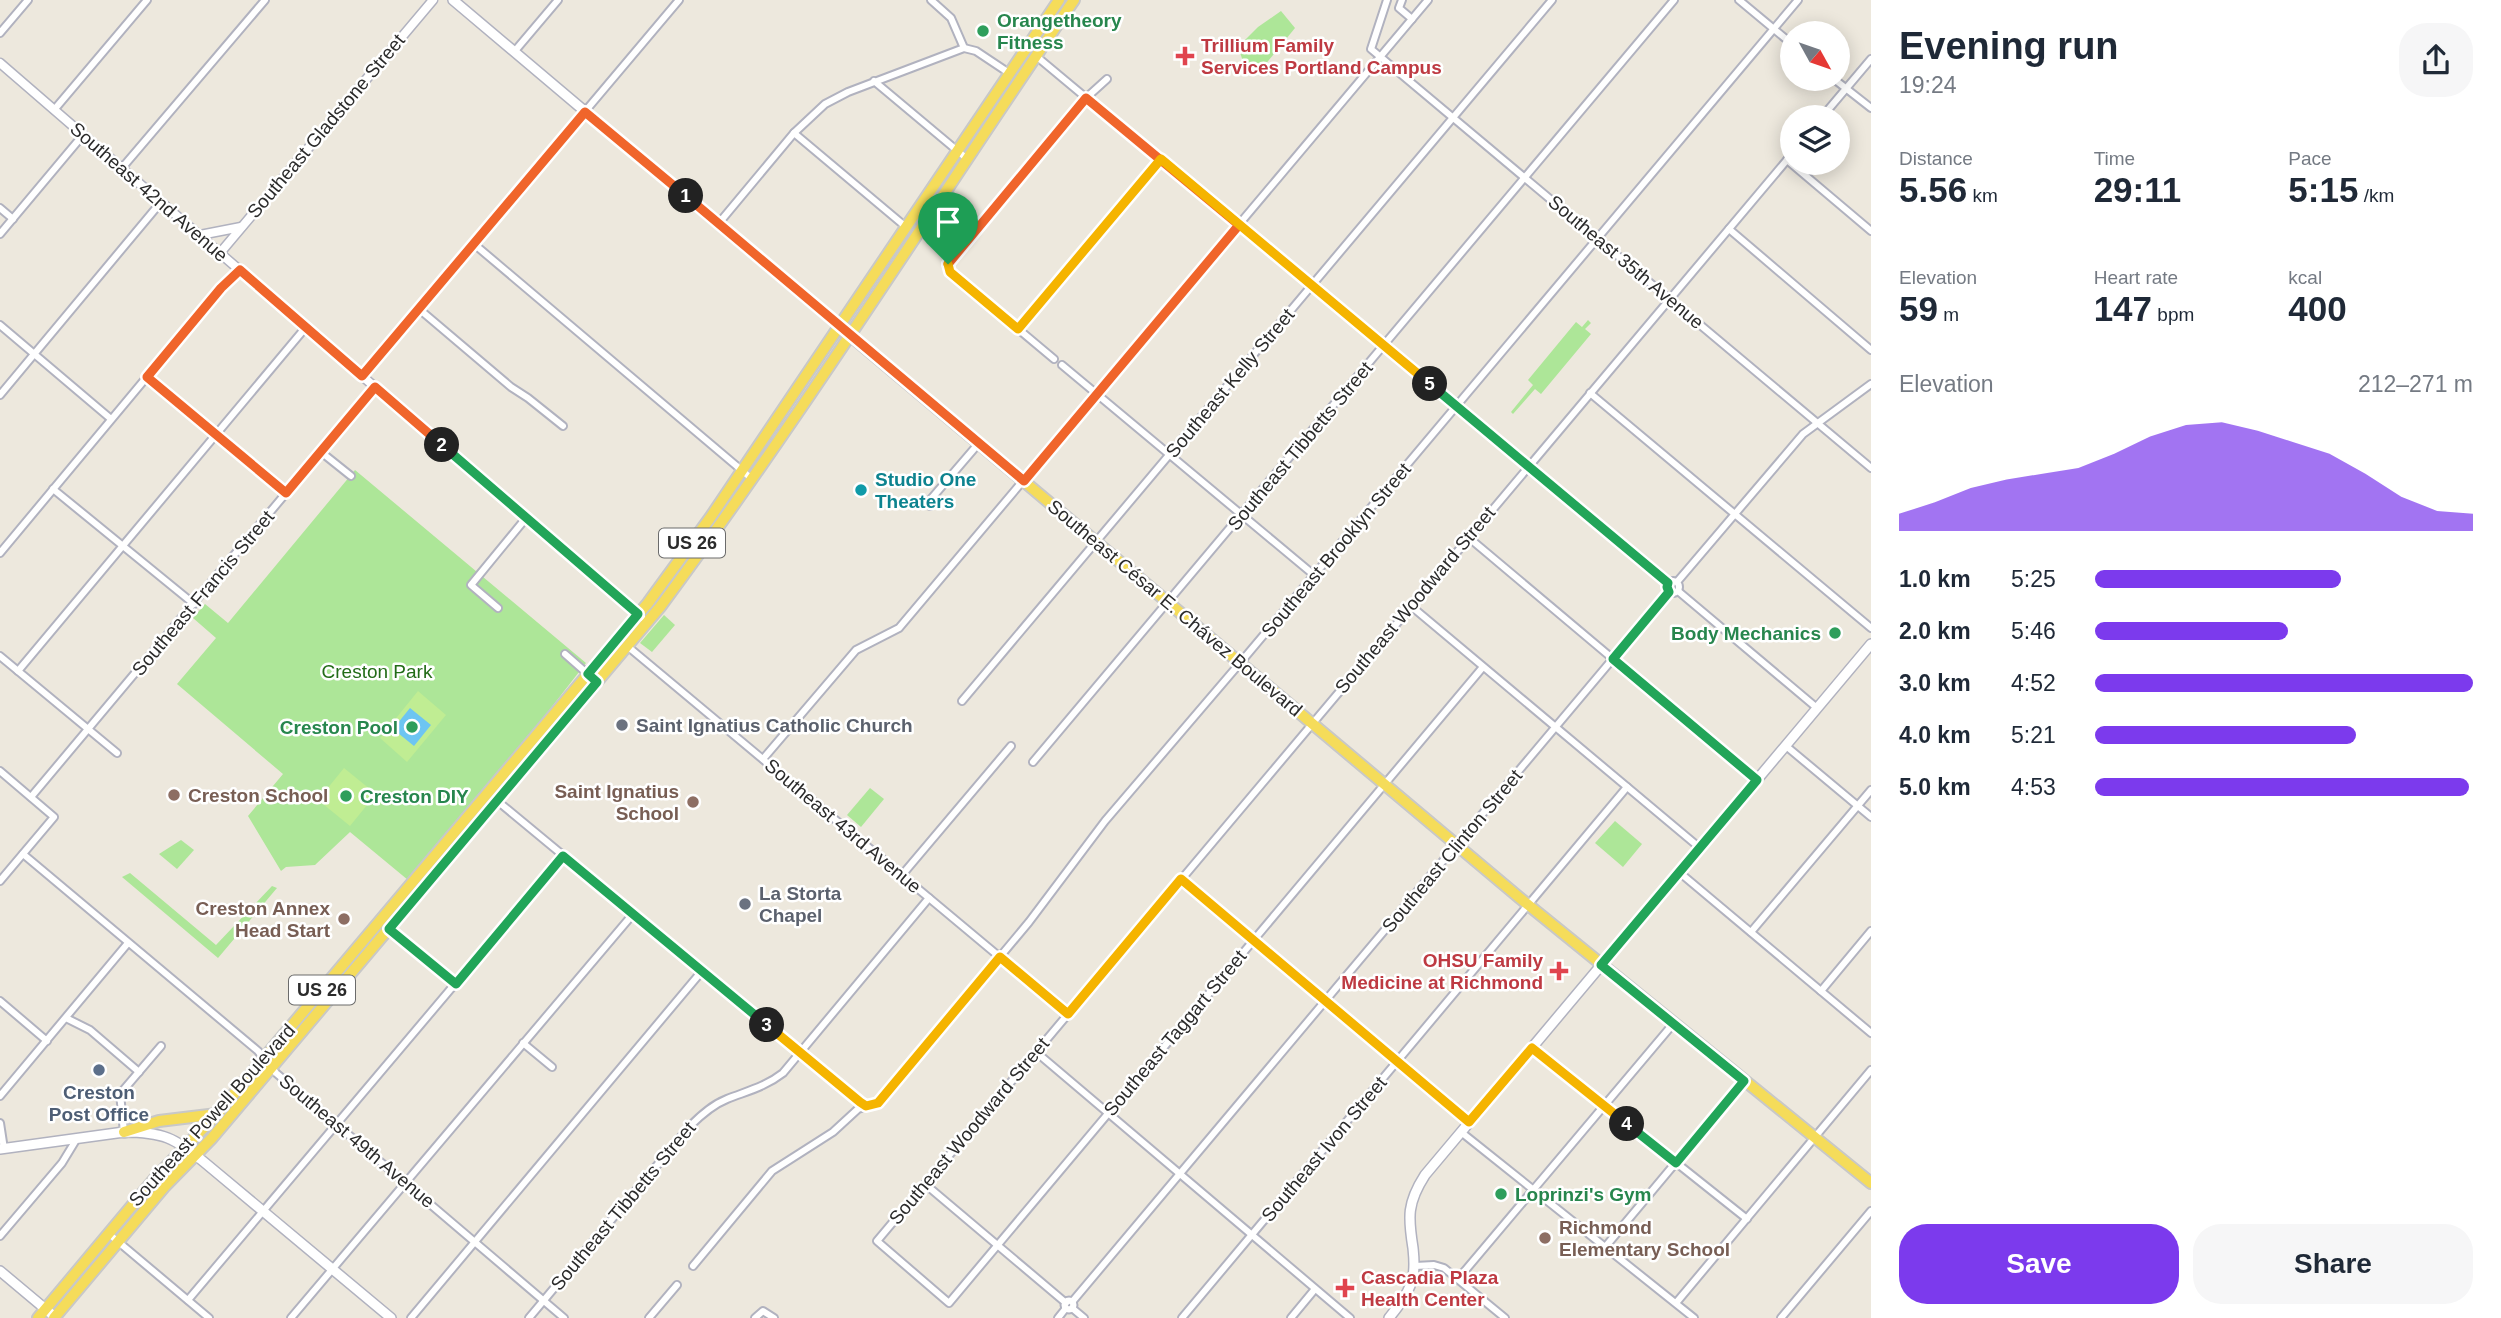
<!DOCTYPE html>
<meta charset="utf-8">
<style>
:root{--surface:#fff;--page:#f6f6f7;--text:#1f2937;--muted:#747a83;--accent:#7c3aed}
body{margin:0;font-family:Arial,sans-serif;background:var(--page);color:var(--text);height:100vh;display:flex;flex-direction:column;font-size:26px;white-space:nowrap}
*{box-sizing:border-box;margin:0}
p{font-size:23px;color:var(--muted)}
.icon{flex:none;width:38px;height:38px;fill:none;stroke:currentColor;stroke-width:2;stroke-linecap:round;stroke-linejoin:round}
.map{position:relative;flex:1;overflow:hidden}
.details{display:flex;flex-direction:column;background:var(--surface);width:630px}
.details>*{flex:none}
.needle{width:46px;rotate:130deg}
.tools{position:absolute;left:1780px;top:21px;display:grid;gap:14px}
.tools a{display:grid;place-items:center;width:70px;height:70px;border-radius:50%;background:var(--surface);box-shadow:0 4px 18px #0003;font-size:35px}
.pin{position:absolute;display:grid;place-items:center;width:60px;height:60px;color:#fff;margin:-72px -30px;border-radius:50% 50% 50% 0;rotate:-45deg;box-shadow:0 0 7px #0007}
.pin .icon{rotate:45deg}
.km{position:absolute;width:35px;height:35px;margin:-18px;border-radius:50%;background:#222;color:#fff;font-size:19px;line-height:35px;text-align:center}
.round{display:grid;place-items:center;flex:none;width:74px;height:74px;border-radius:28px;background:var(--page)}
.head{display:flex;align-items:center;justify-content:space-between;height:119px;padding:0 28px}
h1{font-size:38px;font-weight:800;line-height:52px}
.metrics{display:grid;grid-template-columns:repeat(3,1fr);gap:10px;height:119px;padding:7px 28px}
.metrics div{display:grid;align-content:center}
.metrics b{font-size:35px;font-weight:800}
.metrics small{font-size:19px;font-weight:400}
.metrics p{font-size:19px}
.chart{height:196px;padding:14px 28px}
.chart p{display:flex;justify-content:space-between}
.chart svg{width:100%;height:126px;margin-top:7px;fill:var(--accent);opacity:.7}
.button{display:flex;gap:14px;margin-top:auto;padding:14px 28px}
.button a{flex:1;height:80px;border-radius:28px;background:var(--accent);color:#fff;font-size:28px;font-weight:800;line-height:80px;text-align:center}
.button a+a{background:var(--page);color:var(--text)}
ul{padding:0 28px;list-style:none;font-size:23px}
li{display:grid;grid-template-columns:112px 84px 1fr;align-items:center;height:52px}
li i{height:18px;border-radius:9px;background:var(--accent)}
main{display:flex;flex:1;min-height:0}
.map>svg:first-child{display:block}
.green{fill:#ade698}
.pitch{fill:#c0ed93}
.water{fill:#6dc5f2}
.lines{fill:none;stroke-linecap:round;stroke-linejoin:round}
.minor-casing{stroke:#b1b2bf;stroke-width:10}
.tertiary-casing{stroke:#b1b2bf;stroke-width:11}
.secondary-casing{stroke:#b1b2bf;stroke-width:12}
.primary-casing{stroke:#c8c8c8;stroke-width:14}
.minor{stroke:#fff;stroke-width:6}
.tertiary{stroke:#fff;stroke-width:8}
.secondary{stroke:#fff;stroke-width:9}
.primary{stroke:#f5dc5a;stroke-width:10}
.split-1-casing{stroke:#fff;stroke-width:14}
.split-2-casing{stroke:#fff;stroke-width:14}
.split-3-casing{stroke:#fff;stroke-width:14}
.split-4-casing{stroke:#fff;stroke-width:14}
.split-5-casing{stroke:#fff;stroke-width:14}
.split-6-casing{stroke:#fff;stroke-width:14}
.split-1{stroke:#f0652b;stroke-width:9}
.split-2{stroke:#f0652b;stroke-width:9}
.split-3{stroke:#22a559;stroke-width:9}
.split-4{stroke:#f5b400;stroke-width:9}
.split-5{stroke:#22a559;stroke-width:9}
.split-6{stroke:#f5b400;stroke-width:9}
.leisure-dot{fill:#2e9e5b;stroke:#fff;stroke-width:2.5}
.health-dot{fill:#e0444e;stroke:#fff;stroke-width:2.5}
.culture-dot{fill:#0f9aa8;stroke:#fff;stroke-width:2.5}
.worship-dot{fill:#6b7280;stroke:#fff;stroke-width:2.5}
.education-dot{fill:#8d6e63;stroke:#fff;stroke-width:2.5}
.service-dot{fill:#5c6f8a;stroke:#fff;stroke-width:2.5}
.labels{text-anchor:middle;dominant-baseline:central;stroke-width:5;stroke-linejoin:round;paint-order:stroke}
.shield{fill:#fff;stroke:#6b6b6b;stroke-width:2}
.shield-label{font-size:18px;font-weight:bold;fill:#2b2b2b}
.leisure-label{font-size:19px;font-weight:bold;fill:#27864d;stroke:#fff;text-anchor:start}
.health-label{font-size:19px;font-weight:bold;fill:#be3a42;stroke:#fff;text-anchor:start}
.street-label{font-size:19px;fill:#2b2b2b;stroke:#fff}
.culture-label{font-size:19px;font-weight:bold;fill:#0d838f;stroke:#fff;text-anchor:start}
.park-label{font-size:19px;fill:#236c18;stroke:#fff}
.worship-label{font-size:19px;font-weight:bold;fill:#5b616d;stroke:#fff;text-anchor:start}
.education-label{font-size:19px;font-weight:bold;fill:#785e54;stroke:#fff;text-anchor:end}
.service-label{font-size:19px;font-weight:bold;fill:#4e5e75;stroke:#fff}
</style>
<main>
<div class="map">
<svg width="1871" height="1318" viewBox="0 0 1871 1318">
<rect width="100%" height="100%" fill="#ede8dd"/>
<g class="green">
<path d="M1281 11 1295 28 1256 76 1245 67 1238 47 1258 27Z"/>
<path d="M1588 320 1591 323 1585 329 1591 334 1541 394 1535 389 1513 414 1511 412 1533 385 1528 380 1576 322 1582 327Z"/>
<path d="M355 470 586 663 526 740 408 880 350 832 315 865 286 867 281 871 248 816 283 774 177 684 216 638 193 618 205 604 228 623Z"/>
<path d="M664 615 675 625 652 652 640 643Z"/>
<path d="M870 788 884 799 861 827 847 815Z"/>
<path d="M1615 821 1642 844 1623 867 1595 843Z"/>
<path d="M181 840 194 850 177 869 159 854Z"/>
<path d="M130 873 216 945 272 886 277 888 218 958 122 877Z"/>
</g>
<g class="pitch">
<path d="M418 691 446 715 407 762 380 738Z"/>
<path d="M344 768 376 794 350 826 318 800Z"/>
</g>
<path class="water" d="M410 708 431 725 414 746 393 729Z"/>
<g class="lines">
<g class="minor-casing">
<g id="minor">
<path d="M931 0 951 18 964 48"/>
<path d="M1387 0 1371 49 1871 468"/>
<path d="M1402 0 1399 8 1412 19"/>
<path d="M1739 0 1792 44"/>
<path d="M0 33 28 0"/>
<path d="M514 52 558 0"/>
<path d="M1036 56 1668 583"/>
<path d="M1834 79 1871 108"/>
<path d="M874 81 966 158"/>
<path d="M54 110 147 0"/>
<path d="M1822 117 1871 59"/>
<path d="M794 133 906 227"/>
<path d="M1787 160 1871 231"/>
<path d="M122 168 265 0"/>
<path d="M0 208 13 219"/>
<path d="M719 223 794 133 825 104 848 92 964 48 976 51 1009 73"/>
<path d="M1729 229 1871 350"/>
<path d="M0 234 83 135"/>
<path d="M474 244 752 479"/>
<path d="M419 309 511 387 528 398 563 426"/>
<path d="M0 325 111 419"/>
<path d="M1018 329 1161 159"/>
<path d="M1054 359 950 272 948 264 1086 98 1107 79"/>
<path d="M1062 365 1314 575"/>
<path d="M362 376 679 0"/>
<path d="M147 377 286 493"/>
<path d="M1590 393 1871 628"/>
<path d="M0 395 161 202"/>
<path d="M321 452 351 476"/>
<path d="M53 489 194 604"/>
<path d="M930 506 931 499 979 443"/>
<path d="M1468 537 1757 780"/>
<path d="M0 553 221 288 240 270"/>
<circle cx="1673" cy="587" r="6"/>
<path d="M1677 582 1803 434 1871 384"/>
<path d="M1678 591 1817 708"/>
<path d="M1411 606 1700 848"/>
<path d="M498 608 471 585 526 518"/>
<path d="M626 645 1068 1014"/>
<path d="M565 654 590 676"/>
<path d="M0 656 117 753"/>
<path d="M1483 667 949 1303 877 1241 1792 154"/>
<path d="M18 671 306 327"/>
<path d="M962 701 1552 0"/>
<path d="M1786 746 1871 817"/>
<path d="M763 759 856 650 899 628 1428 0"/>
<path d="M1033 762 1674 0"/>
<path d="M0 771 54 817 0 881"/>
<path d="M31 797 375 387"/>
<path d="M495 799 866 1106"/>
<path d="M23 854 258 1051 276 1073 564 1318"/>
<path d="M1679 872 1871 1033"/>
<path d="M902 875 1011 746"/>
<path d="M1181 879 1469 1122"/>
<path d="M387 928 456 984"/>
<path d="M1751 932 1871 790"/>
<path d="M1821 991 1871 931"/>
<path d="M0 1001 47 1041"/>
<path d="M66 1018 90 1030 139 1072"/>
<path d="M523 1043 552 1067"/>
<path d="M1532 1048 1747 1219"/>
<path d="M1036 1052 1350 1318"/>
<path d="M0 1096 128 943"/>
<path d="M0 1123 4 1149"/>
<path d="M124 1132 120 1094 161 1046"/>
<path d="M1461 1132 1694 1318"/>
<path d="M925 1184 1066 1303"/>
<path d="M109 1234 209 1318"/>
<path d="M0 1236 62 1163 76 1140"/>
<path d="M1606 1246 1744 1081"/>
<path d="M693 1266 772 1171 833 1132 858 1109 878 1103 1029 922 1105 821 1246 656 1798 0"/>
<path d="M1415 1266 1434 1265 1444 1268 1505 1318"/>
<path d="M1458 1279 1673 1024"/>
<path d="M188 1300 563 856"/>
<circle cx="1069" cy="1305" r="4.5"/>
<path d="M1072 1302 1669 592"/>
<path d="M1676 1303 1871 1070"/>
<path d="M1072 1308 1084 1318"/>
<path d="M291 1318 633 914"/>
<path d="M411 1318 702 971"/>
<path d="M529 1318 690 1126C701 1115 712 1105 727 1099 747 1091 765 1087 783 1073L929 898"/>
<path d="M649 1318 677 1285"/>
<path d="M755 1318 763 1311 774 1318"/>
<path d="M1058 1318 1066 1308"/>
<path d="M1182 1318 1627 787"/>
<path d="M1291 1318 1315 1289"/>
<path d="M1781 1318 1871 1211"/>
</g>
</g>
<g class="tertiary-casing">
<g id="tertiary">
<path d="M0 63 641 617"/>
<path d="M200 235 241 227"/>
<path d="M220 253 433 0"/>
</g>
</g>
<g class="secondary-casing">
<g id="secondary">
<path d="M453 0 839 326"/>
<path d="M0 1149 124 1132C163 1132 175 1138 204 1162L391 1318"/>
<path d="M0 1271 55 1317"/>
<path d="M1389 1318C1399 1305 1410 1292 1413 1276 1415 1266 1414 1258 1413 1248 1408 1217 1407 1203 1425 1175L1871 644"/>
</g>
</g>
<g class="primary-casing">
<g id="primary">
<path d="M845 331 1521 899 1871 1183"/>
<path d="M124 1132 159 1121 217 1114"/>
<path d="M38 1318 156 1177 217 1114 648 603 710 518 1059 0"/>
<path d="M54 1318 165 1186 212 1138 660 607C806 410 936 202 1074 0"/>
</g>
</g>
<use href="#minor" class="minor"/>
<use href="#tertiary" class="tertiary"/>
<use href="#secondary" class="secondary"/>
<use href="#primary" class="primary"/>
</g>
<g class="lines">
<g class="split-1-casing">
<path id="split-1" d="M686 196 1024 481 1239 225 1086 98 948 264"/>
</g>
<g class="split-2-casing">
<path id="split-2" d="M442 445 375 387 286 493 147 377 221 288 240 270 362 376 585 112 686 196"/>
</g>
<g class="split-3-casing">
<path id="split-3" d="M442 445 638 614 588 674 597 682 389 929 456 984 563 856 767 1025"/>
</g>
<g class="split-4-casing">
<path id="split-4" d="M767 1025 860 1102 866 1106 878 1103 1000 957 1068 1014 1181 879 1469 1122 1532 1048 1627 1124"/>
</g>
<g class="split-5-casing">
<path id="split-5" d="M1430 384 1668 583 1667 587 1669 592 1613 659 1757 780 1601 965 1744 1081 1676 1163 1627 1124"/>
</g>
<g class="split-6-casing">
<path id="split-6" d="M948 264 950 272 1018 329 1161 159 1430 384"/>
</g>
<use href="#split-1" class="split-1"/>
<use href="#split-2" class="split-2"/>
<use href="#split-3" class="split-3"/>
<use href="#split-4" class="split-4"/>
<use href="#split-5" class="split-5"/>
<use href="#split-6" class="split-6"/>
</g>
<g class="leisure-dot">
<circle cx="983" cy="31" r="7"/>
<circle cx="1835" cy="633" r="7"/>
<circle cx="412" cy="727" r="7"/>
<circle cx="346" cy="796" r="7"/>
<circle cx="1501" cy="1194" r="7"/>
</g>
<g class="health-dot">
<path d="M1181.5 45.5h7v7h7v7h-7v7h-7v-7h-7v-7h7z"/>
<path d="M1555.5 960.5h7v7h7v7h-7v7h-7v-7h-7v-7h7z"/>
<path d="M1341.5 1277.5h7v7h7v7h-7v7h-7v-7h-7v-7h7z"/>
</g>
<circle class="culture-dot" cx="861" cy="490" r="7"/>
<g class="worship-dot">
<circle cx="622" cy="725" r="7"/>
<circle cx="745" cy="904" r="7"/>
</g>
<g class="education-dot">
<circle cx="174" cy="795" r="7"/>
<circle cx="693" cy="802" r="7"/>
<circle cx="344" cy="919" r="7"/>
<circle cx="1545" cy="1238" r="7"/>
</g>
<circle class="service-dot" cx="99" cy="1070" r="7"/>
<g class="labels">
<g class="shield">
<rect x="659" y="528.5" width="66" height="29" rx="5"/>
<rect x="289" y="975.5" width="66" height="29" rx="5"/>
</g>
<g class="shield-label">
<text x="692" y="543">US 26</text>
<text x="322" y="990">US 26</text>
</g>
<g class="leisure-label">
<text x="997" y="20">Orangetheory<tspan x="997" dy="22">Fitness</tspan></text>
<text x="1821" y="633" text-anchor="end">Body Mechanics</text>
<text x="398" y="727" text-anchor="end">Creston Pool</text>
<text x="360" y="796">Creston DIY</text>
<text x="1515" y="1194">Loprinzi's Gym</text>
</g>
<g class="health-label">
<text x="1201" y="45">Trillium Family<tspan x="1201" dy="22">Services Portland Campus</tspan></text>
<text x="1543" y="960" text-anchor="end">OHSU Family<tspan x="1543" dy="22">Medicine at Richmond</tspan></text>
<text x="1361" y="1277">Cascadia Plaza<tspan x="1361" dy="22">Health Center</tspan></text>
</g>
<g class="street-label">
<text transform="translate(326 126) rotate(-50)">Southeast Gladstone Street</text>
<text transform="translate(149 192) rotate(41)">Southeast 42nd Avenue</text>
<text transform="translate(1626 262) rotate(40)">Southeast 35th Avenue</text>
<text transform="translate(1230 383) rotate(-50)">Southeast Kelly Street</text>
<text transform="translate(1300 446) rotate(-50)">Southeast Tibbetts Street</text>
<text transform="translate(1336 550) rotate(-50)">Southeast Brooklyn Street</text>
<text transform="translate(203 593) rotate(-50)">Southeast Francis Street</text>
<text transform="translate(1415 600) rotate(-50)">Southeast Woodward Street</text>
<text transform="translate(1175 608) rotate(40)">Southeast César E. Chávez Boulevard</text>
<text transform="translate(843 826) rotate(40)">Southeast 43rd Avenue</text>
<text transform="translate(1452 851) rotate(-50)">Southeast Clinton Street</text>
<text transform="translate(1175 1033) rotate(-50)">Southeast Taggart Street</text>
<text transform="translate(212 1115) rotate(-48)">Southeast Powell Boulevard</text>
<text transform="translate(969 1131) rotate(-50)">Southeast Woodward Street</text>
<text transform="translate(357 1141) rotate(40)">Southeast 49th Avenue</text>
<text transform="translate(1324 1149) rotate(-50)">Southeast Ivon Street</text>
<text transform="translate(623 1206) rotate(-50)">Southeast Tibbetts Street</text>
</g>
<g class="culture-label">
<text x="875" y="479">Studio One<tspan x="875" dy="22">Theaters</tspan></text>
</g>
<g class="park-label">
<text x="377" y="671">Creston Park</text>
</g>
<g class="worship-label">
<text x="636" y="725">Saint Ignatius Catholic Church</text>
<text x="759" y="893">La Storta<tspan x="759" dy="22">Chapel</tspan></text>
</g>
<g class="education-label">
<text x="679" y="791">Saint Ignatius<tspan x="679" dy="22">School</tspan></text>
<text x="188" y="795" text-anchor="start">Creston School</text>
<text x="330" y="908">Creston Annex<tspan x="330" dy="22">Head Start</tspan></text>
<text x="1559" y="1227" text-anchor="start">Richmond<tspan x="1559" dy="22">Elementary School</tspan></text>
</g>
<g class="service-label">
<text x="99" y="1092">Creston<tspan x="99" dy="22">Post Office</tspan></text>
</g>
</g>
</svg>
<div class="tools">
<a><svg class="needle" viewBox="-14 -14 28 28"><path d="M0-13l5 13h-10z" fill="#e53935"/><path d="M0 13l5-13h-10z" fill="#747a83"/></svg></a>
<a><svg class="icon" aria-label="layers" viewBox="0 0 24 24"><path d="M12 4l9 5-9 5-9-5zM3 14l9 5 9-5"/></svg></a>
</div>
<div class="pin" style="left:948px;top:264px;background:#1e9e55"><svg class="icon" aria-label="arrive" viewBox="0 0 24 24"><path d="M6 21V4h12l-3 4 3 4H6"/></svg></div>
<b class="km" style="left:686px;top:196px">1</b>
<b class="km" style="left:442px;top:445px">2</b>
<b class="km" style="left:767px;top:1025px">3</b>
<b class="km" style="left:1627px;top:1124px">4</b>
<b class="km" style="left:1430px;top:384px">5</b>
</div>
<section class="details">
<div class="head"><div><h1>Evening run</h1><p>19:24</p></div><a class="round"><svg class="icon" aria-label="share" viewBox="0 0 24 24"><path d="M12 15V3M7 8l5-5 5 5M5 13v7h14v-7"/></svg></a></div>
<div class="metrics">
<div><p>Distance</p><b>5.56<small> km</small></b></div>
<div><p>Time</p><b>29:11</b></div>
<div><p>Pace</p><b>5:15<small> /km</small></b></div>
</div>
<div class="metrics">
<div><p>Elevation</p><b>59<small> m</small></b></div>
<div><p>Heart rate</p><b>147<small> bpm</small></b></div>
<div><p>kcal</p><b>400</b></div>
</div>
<div class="chart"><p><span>Elevation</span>212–271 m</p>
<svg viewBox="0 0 160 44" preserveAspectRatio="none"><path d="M0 44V38L10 34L20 29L30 26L40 24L50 22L60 17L70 11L80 7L90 6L100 9L110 13L120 17L130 24L140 32L150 37L160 38V44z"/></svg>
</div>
<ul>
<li><b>1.0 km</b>5:25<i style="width:65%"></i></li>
<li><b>2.0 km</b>5:46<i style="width:51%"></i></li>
<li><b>3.0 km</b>4:52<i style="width:100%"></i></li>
<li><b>4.0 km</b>5:21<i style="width:69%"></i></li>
<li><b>5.0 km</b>4:53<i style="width:99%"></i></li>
</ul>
<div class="button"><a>Save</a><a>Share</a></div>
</section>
</main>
